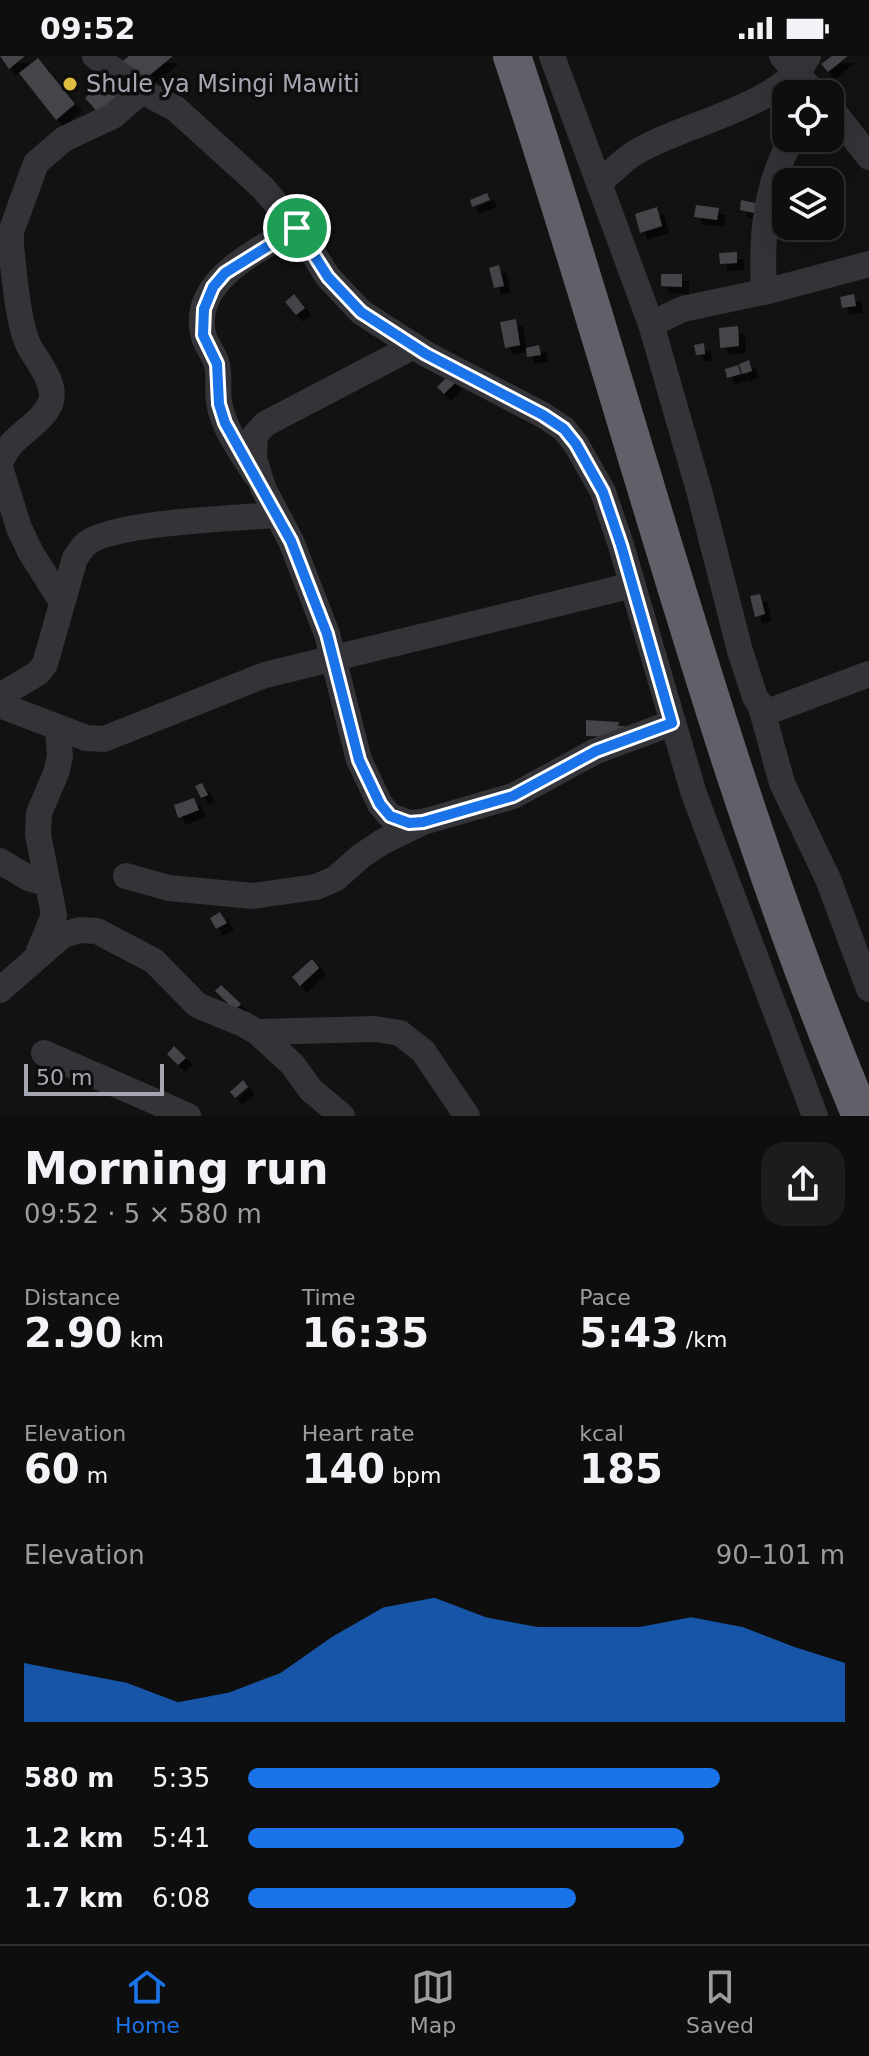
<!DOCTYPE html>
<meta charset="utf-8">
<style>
:root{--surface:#0e0e0e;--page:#1c1c1c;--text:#f1f3f6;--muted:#9b9c9e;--line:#2e2e2e;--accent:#1a73e8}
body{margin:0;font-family:"DejaVu Sans",sans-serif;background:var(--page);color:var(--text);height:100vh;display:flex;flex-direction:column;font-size:30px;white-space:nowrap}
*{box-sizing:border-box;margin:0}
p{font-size:26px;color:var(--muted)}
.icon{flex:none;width:44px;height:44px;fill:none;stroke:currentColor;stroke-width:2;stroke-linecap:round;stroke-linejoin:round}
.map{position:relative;height:1060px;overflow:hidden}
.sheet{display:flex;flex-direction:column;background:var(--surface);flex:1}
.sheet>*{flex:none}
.buttons{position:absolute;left:772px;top:24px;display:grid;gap:16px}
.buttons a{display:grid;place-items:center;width:72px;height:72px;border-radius:16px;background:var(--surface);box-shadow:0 8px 32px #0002,0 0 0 2px var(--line);font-size:40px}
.scale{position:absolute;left:24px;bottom:20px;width:140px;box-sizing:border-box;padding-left:8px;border:4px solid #a5a7b2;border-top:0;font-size:22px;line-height:28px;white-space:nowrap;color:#a5a7b2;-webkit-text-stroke:6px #0d0d0e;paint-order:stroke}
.pin{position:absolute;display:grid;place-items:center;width:68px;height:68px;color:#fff;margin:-34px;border:4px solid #fff;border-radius:50%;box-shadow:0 2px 8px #0007}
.round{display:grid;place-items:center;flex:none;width:84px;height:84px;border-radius:24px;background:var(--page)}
.overview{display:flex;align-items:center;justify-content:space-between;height:136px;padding:0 24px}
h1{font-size:44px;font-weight:800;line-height:60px}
.metrics{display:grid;grid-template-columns:repeat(3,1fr);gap:12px;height:136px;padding:8px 24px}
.metrics div{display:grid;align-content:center}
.metrics b{font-size:40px;font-weight:800}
.metrics small{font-size:22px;font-weight:400}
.metrics p{font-size:22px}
.chart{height:224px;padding:16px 24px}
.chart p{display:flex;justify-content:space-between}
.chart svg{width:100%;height:144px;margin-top:8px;fill:var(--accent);opacity:.7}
ul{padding:0 24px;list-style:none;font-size:26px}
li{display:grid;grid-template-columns:128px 96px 1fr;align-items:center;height:60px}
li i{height:20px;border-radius:10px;background:var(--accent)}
.status{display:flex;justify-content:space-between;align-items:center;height:56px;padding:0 40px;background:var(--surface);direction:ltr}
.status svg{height:22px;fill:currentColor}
.menu{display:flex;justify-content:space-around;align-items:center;height:112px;border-top:2px solid var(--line);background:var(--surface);font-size:22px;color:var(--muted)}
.menu a{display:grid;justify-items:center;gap:4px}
.menu .active{color:var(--accent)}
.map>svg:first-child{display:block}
.building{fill:#444448;filter:url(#shadow)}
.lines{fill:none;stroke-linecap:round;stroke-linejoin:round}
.minor{stroke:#333338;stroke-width:26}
.highway{stroke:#606168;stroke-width:38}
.route-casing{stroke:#fff;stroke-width:16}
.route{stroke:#1a73e8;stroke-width:10}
.poi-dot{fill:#ddbc40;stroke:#0d0d0e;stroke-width:3}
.labels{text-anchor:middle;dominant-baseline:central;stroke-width:7;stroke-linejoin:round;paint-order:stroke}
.poi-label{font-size:24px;fill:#a5a7b2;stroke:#0d0d0e;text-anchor:start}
</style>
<div class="status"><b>09:52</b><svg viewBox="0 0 49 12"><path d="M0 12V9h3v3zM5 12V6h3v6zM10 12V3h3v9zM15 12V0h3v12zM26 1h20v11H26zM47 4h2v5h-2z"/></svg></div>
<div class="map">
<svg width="869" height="1060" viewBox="0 0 869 1060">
<defs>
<filter id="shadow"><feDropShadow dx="7" dy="7" stdDeviation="0" flood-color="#0009"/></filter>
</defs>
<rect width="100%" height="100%" fill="#121213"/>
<g class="building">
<path d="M0 0H25L9 13Z"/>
<path d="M129 0H173L139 28 121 6Z"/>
<path d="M832 0H848L828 16 821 8Z"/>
<path d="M38 2 75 48 56 64 19 17Z"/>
<path d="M115 16 132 35 102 61 85 42Z"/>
<path d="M487 137 490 144 472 151 470 144Z"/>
<path d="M741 144 761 148 759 158 740 154Z"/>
<path d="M696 149 719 152 717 164 694 161Z"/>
<path d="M657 151 662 170 640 177 635 158Z"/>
<path d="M737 196V207L720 208 719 197Z"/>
<path d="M499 209 504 230 494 232 489 212Z"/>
<path d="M661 218H682V231L661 230Z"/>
<path d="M294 238 305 252 296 259 285 246Z"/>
<path d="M854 238 856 250 842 252 840 241Z"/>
<path d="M516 263 520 289 505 292 500 266Z"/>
<path d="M738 270 739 290 720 292 719 272Z"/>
<path d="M704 287 705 298 696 299 694 289Z"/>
<path d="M539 289 541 299 527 301 526 292Z"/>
<path d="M749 304 752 315 742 318 739 308Z"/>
<path d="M738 309 741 318 727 322 725 313Z"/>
<path d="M448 320 455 327 444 338 437 331Z"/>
<path d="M760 538 765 558 755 561 750 540Z"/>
<path d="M586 664 619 666 618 670H624L623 681 586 680Z"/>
<path d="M202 727 208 739 201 742 195 730Z"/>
<path d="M194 742 199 754 178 762 174 749Z"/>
<path d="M220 856 227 867 216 873 210 862Z"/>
<path d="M312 903 319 912 300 930 292 921Z"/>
<path d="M221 929 241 948 235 954 215 935Z"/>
<path d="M174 990 186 1002 178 1009 167 998Z"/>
<path d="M243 1024 248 1031 235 1042 230 1036Z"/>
</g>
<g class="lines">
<g class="minor">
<path d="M95 0 142 35 176 53 262 131 297 172 328 221 361 256 426 298 543 359 564 373 576 388 603 436 621 489 694 738 815 1060"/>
<path d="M552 0 651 268 700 438 740 595 755 641 763 653 770 655 869 618"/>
<path d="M782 0 815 38"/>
<path d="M830 51 869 101"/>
<path d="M600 126C611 117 621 106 633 98 680 68 782 51 808 0"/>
<path d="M764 236C761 181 765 130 792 82"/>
<path d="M651 268 683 253 772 234 869 208"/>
<path d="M414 290 265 368 255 379 254 402 263 432 291 485 327 578 359 704 380 748 390 760 409 767 423 766 513 740 596 695 672 667"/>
<path d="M0 408C10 378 39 372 50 348 58 330 38 306 30 292 18 271 14 215 11 190V176L36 107 64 83 113 60 142 35"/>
<path d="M0 411 19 472 31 497 62 546"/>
<path d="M255 418C241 396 223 372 219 346 217 334 220 321 217 309 215 299 207 291 204 281 188 226 259 193 297 172"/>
<path d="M0 640 38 617 45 608 75 502C79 497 82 491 87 487 116 466 237 462 277 459"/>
<path d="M0 649 86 682 104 683 265 619 633 529"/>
<path d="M761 651 782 727 828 823 869 933"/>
<path d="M0 805 28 822 46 827"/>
<path d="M126 820 169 832 253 840 316 831 335 823 361 800 382 786 423 766"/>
<path d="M39 895 54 859 38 779 39 757 56 717 60 701 58 672"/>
<path d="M0 934 63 879 80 874 97 875 154 905 197 949 243 968 257 976 292 1008 311 1034 342 1060"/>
<path d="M257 976 375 973 400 977 423 995 467 1060"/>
<path d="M44 997 188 1060"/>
</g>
<path class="highway" d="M512 0C630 353 717 716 861 1060"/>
</g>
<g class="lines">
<g class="route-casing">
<path id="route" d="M297 172 328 221 361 256 426 298 543 359 564 373 576 388 603 436 621 489 672 667 596 695 513 740 423 766 409 767 390 760 380 748 359 704 327 578 291 485 225 367 219 348 217 308 203 279 204 253 213 231 225 217Z"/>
</g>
<use href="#route" class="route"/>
</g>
<circle class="poi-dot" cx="70" cy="28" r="8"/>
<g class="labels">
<g class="poi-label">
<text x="86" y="28">Shule ya Msingi Mawiti</text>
</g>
</g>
</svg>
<div class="buttons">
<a><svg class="icon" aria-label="locate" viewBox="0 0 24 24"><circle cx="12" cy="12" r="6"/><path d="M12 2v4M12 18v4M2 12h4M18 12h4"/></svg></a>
<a><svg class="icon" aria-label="layers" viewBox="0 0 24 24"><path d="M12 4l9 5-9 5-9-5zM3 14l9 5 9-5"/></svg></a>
</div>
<div class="scale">50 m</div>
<div class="pin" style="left:297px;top:172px;background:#1e9e55"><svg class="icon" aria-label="arrive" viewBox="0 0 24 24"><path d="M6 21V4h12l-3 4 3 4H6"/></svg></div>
</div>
<section class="sheet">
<div class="overview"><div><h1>Morning run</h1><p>09:52 · 5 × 580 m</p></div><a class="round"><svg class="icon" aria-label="share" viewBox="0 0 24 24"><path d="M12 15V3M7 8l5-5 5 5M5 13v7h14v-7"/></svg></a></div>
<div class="metrics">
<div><p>Distance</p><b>2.90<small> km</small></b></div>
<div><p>Time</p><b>16:35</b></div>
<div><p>Pace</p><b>5:43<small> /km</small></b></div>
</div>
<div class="metrics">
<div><p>Elevation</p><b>60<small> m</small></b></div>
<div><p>Heart rate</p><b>140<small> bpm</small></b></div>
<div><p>kcal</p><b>185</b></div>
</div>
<div class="chart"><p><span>Elevation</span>90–101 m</p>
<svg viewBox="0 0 160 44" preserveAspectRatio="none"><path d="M0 44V26L10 29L20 32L30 38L40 35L50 29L60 18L70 9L80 6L90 12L100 15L110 15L120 15L130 12L140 15L150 21L160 26V44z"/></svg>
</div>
<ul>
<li><b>580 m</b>5:35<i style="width:79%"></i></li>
<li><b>1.2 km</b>5:41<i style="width:73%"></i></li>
<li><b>1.7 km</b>6:08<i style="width:55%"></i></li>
</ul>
</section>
<nav class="menu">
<a class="active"><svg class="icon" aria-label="home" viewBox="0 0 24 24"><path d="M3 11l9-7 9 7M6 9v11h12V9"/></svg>Home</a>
<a><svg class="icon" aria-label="map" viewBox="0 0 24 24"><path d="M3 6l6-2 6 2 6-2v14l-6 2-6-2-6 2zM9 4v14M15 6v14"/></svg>Map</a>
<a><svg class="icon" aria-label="saved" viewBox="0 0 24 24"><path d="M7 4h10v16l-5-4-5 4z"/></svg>Saved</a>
</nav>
